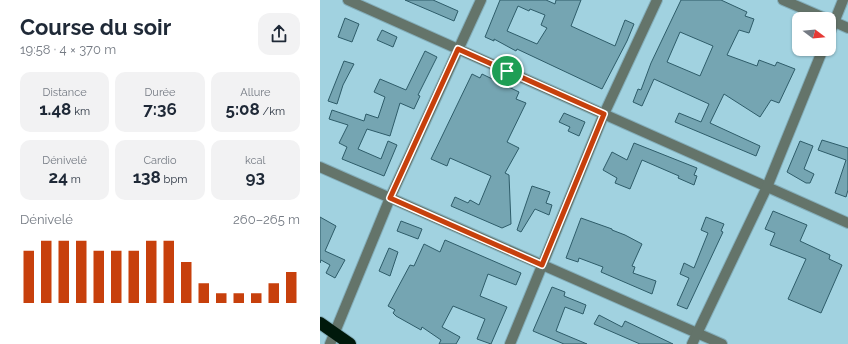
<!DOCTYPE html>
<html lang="fr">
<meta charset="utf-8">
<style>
:root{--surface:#fff;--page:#f2f2f3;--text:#1f2937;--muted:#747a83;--accent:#c7400c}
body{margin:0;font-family:Raleway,sans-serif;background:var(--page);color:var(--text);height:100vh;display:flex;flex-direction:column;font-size:15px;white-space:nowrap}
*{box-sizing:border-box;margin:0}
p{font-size:13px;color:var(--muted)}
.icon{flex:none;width:22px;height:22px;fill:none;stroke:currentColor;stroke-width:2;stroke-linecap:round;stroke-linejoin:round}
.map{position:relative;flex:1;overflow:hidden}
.panel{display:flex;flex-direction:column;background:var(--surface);width:320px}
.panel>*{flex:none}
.needle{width:26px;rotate:106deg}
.fabs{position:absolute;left:472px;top:12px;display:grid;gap:8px}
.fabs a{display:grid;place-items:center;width:44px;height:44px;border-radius:8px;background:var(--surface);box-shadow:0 1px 3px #0004;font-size:20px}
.pin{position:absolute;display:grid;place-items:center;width:34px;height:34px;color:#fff;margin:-17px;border:2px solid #fff;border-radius:50%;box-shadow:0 1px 4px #0007}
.round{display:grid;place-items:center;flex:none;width:42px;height:42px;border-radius:12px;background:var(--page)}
.overview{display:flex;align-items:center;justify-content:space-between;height:68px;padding:0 20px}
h1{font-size:22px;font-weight:700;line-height:30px}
.stats{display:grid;grid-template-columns:repeat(3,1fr);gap:6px;height:68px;padding:4px 20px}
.stats div{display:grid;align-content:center;border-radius:10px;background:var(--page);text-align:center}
.stats b{font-size:17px;font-weight:700}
.stats small{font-size:11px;font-weight:400}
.stats p{font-size:11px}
.chart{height:112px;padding:8px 20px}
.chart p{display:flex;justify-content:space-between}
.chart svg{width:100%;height:72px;margin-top:4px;stroke:var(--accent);stroke-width:6}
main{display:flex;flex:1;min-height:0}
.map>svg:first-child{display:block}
.building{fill:#75a5b2;stroke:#2e5c69;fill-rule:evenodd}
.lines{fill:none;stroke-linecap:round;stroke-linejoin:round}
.minor-casing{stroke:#84afbb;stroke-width:12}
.highway-casing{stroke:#84afbb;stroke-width:14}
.minor{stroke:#64746a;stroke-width:10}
.highway{stroke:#00190b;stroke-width:12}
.route-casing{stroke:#fff;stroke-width:8}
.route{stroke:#c7400c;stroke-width:5}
</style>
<main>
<section class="panel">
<div class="overview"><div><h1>Course du soir</h1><p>19:58 · 4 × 370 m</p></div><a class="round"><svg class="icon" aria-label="share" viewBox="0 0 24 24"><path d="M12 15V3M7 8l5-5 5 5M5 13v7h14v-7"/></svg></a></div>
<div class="stats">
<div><p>Distance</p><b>1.48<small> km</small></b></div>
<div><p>Durée</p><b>7:36</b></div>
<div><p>Allure</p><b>5:08<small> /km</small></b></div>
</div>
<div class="stats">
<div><p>Dénivelé</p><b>24<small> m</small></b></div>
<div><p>Cardio</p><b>138<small> bpm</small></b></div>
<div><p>kcal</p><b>93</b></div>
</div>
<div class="chart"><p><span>Dénivelé</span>260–265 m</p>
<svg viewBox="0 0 160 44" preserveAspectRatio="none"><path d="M5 44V12M15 44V6M25 44V6M35 44V6M45 44V12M55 44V12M65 44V12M75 44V6M85 44V6M95 44V19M105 44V32M115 44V38M125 44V38M135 44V38M145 44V32M155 44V25"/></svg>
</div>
</section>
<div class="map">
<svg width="528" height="344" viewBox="0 0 528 344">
<rect width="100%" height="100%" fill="#a1d2e0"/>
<g class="building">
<path d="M85 0H113L138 11 134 21Z"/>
<path d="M180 0H226L235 4 236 0H261L251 26 295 46 305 20 314 24 307 41 282 89 197 49 196 51 174 39V41L165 37ZM198 6 209 11 210 9 225 15 221 25 227 28 217 44 187 31Z"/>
<path d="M361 0H401L427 12 425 16 434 19 429 33 419 30 407 55 437 66 439 60 455 66 457 62 475 69 459 103 451 100 440 117 404 94 390 123 440 146 436 156 355 122 359 113 381 122 389 104 334 79 322 106 313 102 318 89 321 90 331 63ZM360 32 393 46 380 76 347 62Z"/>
<path d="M25 18 39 24 32 42 18 37Z"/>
<path d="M62 30 77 37 73 47 57 40Z"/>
<path d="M105 51 117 57 98 95 100 96 94 109 80 103 70 136 47 129 38 149 61 159 68 141 77 145 64 176 22 159 27 147 19 143 28 125 9 119 12 110 44 121 46 114 58 118 65 97 54 92 60 79 86 90Z"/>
<path d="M24 61 34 64 23 85 17 104 8 101Z"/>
<path d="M152 74 160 78 162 74 199 92 196 99 206 103 187 142 199 148 185 173 189 175 191 224 182 228 131 206 135 197 148 203 150 200 159 205 171 176 130 158 127 166 111 159Z"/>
<path d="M244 113 265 122 259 136 248 131 250 127 239 122Z"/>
<path d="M502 140 528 148V190L526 197 515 193 526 160 498 150Z"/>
<path d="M480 141 493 146 484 169 494 174 490 183H486L467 172Z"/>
<path d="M314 143 377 168 374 175 377 176 374 185 358 178 359 176 322 160 310 189 295 183 297 178 283 170 292 152 307 160Z"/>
<path d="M212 186 230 192 226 203 232 205 229 215 215 209 201 232 197 230Z"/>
<path d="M453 211 487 225 480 241 510 255 509 259 522 265 501 313 468 299 486 259 450 245 455 233 445 229Z"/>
<path d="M0 217 16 226 5 251 25 260 15 278 6 273 10 265 1 260 0 263Z"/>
<path d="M386 217 404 224 401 231 403 232 367 309 357 305 369 278 360 274 364 263 374 268 388 233 381 230Z"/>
<path d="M261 218 292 229V230L305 235 322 244 312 266 315 267 313 273 336 281 332 294 281 272 283 267 259 258 258 262 246 258Z"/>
<path d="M81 221 102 229 98 239 77 231Z"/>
<path d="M125 240 201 273 196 285 168 274 160 296 187 307 171 344 157 339 165 319 133 306 122 327 140 337 136 344H119L121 340 102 327 101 330 76 316 73 313 75 310 68 306 90 265 94 266 104 244 120 252Z"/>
<path d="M69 248 78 252 70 276 59 271Z"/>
<path d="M232 287 245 292 244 296 266 305 263 314 245 307 236 331 267 344H244L213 331Z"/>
<path d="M279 315 302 327 305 321 353 344H320L274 324Z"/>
</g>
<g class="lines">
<g class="minor-casing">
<g id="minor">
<path d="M28 0 528 223"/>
<path d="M463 0 507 19"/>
<path d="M510 20 528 28"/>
<path d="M509 35 523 0"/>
<path d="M0 167 402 344"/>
<path d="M10 344 70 198 161 0"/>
<path d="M190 344 284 114 337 0"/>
<path d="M372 344 447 187 503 49"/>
</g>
</g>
<g class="highway-casing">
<path id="highway" d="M0 323 30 344"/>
</g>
<use href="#minor" class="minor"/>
<use href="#highway" class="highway"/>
</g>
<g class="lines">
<g class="route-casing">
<path id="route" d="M138 49 284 114 222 265 70 198Z"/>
</g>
<use href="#route" class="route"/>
</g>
</svg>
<div class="fabs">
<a><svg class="needle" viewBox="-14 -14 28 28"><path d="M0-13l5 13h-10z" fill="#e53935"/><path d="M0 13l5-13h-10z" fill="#747a83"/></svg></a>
</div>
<div class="pin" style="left:187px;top:71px;background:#1e9e55"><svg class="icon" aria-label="arrive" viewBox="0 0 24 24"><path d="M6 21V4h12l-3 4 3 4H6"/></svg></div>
</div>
</main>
